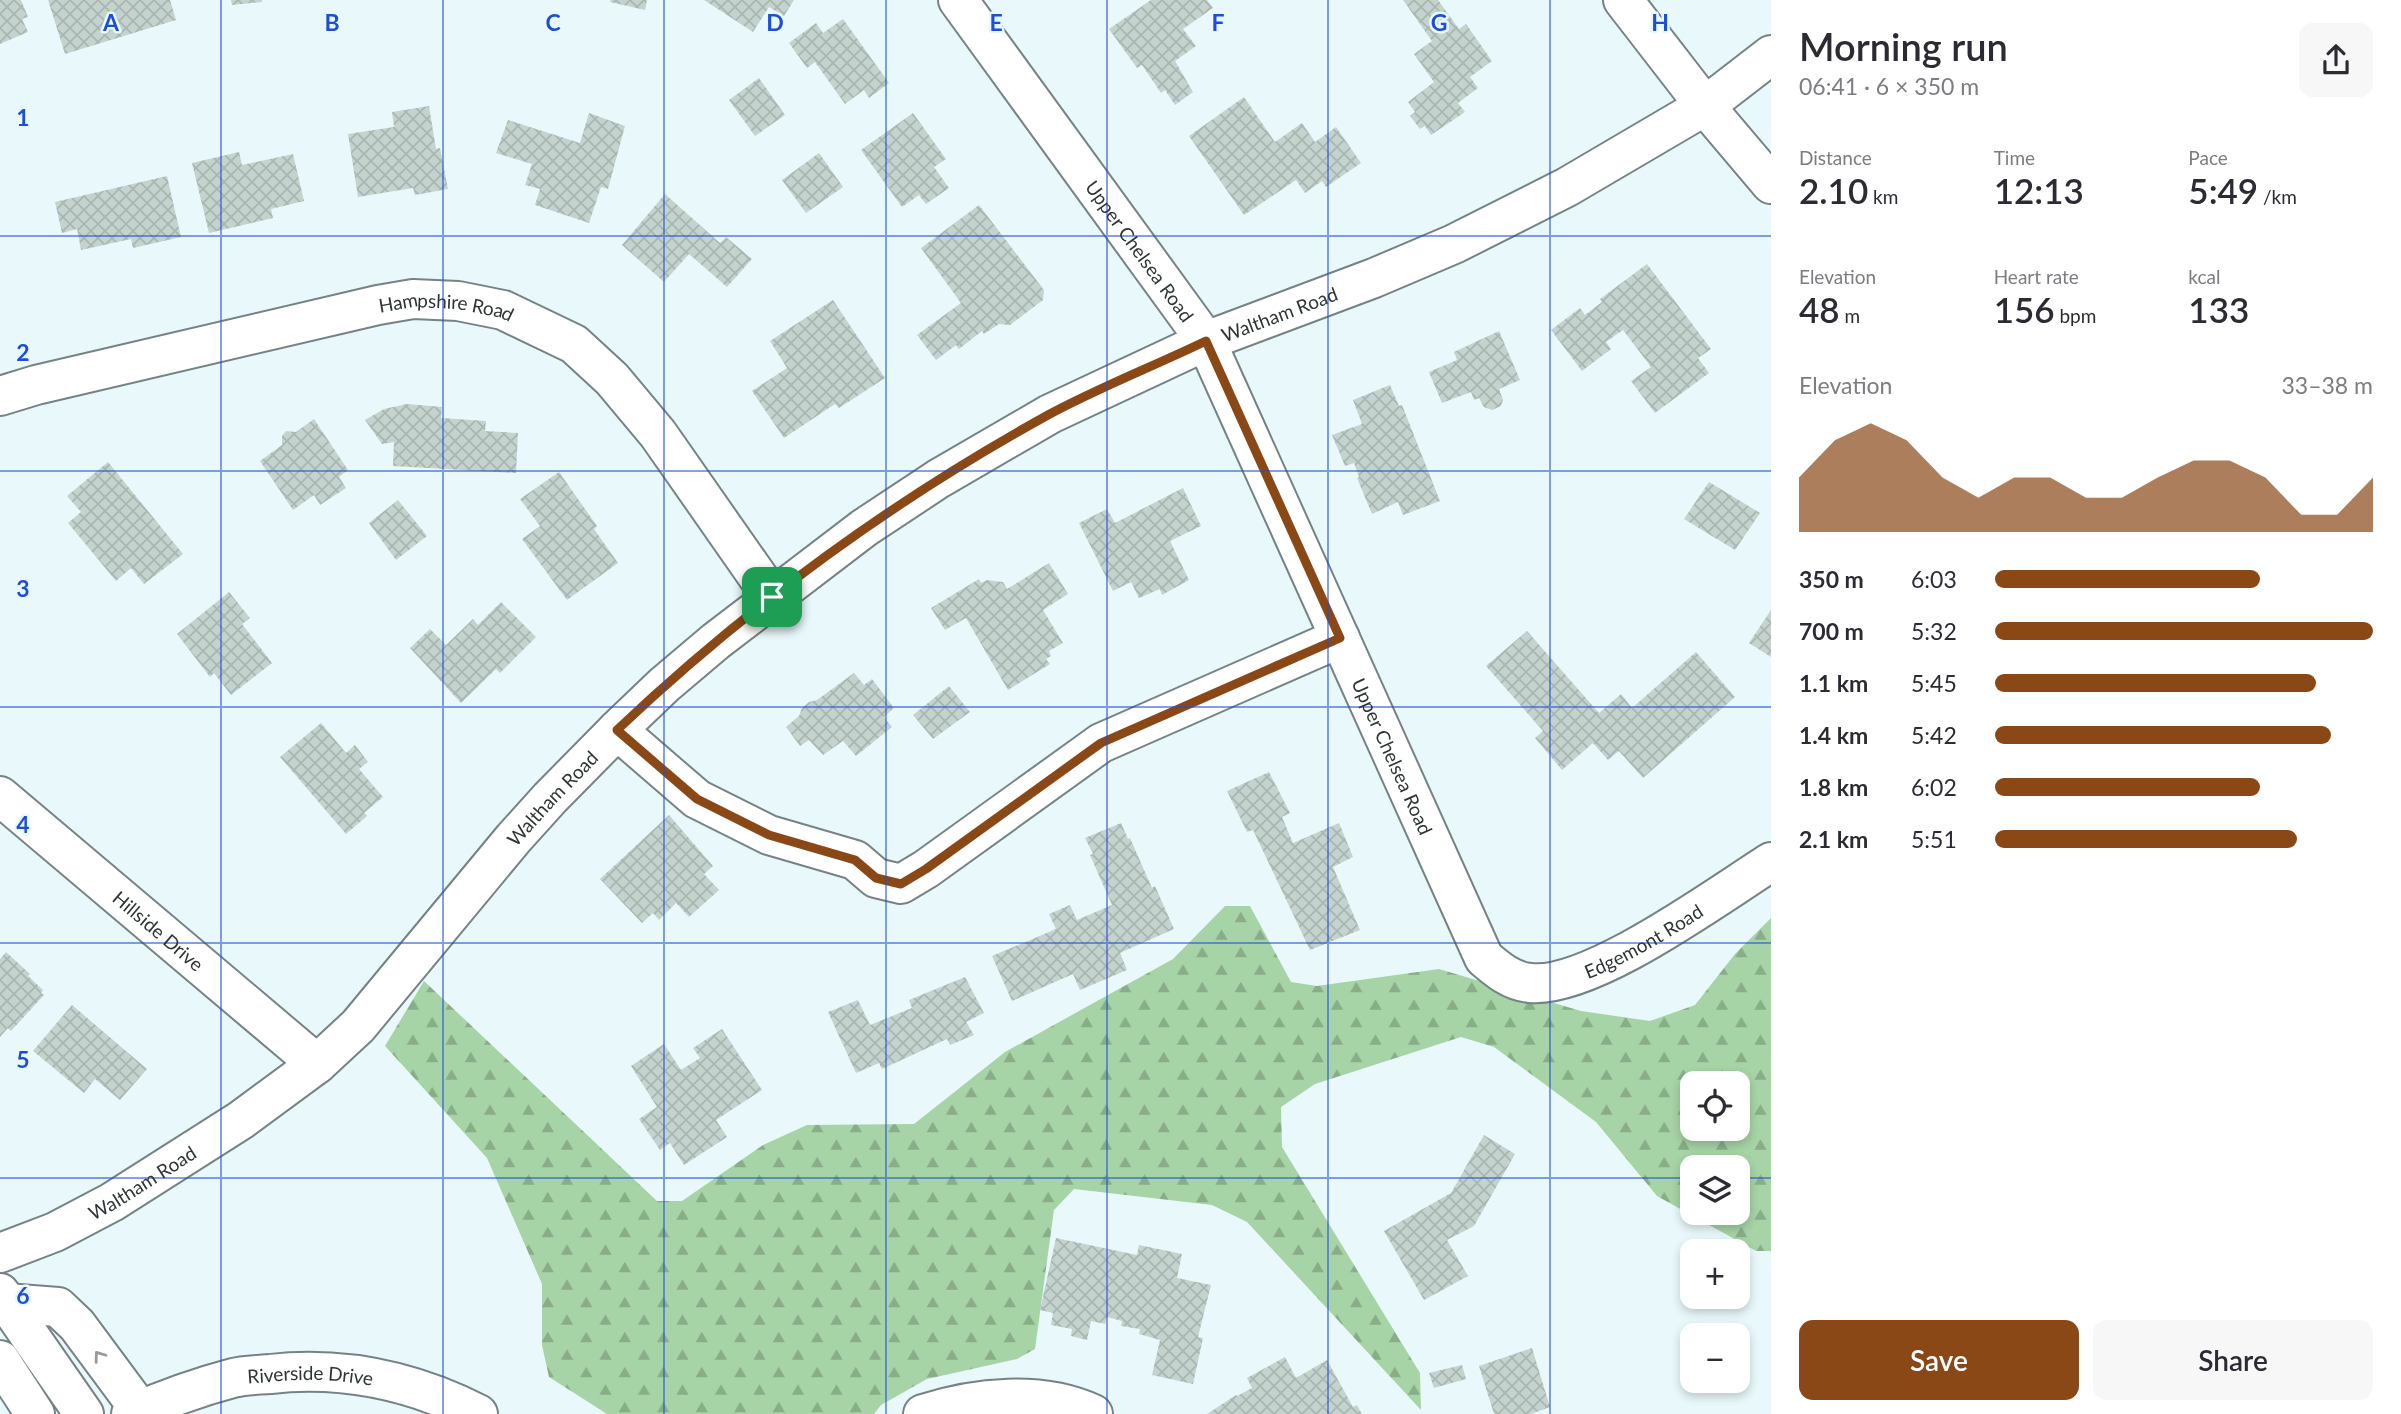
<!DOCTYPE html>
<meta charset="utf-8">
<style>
:root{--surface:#fff;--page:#f7f7f7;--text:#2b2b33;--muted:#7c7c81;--accent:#8a4817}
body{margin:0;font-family:Lato,sans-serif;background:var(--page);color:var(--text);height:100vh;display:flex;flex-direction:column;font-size:26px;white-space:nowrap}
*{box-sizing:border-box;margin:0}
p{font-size:23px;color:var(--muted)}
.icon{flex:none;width:38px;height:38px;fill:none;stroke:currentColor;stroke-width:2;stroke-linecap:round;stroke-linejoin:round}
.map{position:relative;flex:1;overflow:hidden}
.side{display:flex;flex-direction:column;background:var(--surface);width:630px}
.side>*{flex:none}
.fabs{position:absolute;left:1680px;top:1071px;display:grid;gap:14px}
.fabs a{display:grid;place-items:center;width:70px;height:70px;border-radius:14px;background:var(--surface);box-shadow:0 4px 10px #0003;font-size:35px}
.pin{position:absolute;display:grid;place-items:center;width:60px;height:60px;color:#fff;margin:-30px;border-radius:14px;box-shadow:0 4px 10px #0006}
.round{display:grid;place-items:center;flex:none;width:74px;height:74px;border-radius:14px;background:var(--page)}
.summary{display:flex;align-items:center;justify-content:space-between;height:119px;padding:0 28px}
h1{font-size:38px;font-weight:600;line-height:52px}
.stats{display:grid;grid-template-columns:repeat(3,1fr);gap:10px;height:119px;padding:7px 28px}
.stats div{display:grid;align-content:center}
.stats b{font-size:35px;font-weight:600}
.stats small{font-size:19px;font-weight:400}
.stats p{font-size:19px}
.chart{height:196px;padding:14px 28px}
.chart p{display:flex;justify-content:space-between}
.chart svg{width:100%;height:126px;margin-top:7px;fill:var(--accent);opacity:.7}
.primary-button{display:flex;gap:14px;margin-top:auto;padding:14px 28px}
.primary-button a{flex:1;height:80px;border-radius:14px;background:var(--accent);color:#fff;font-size:28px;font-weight:600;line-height:80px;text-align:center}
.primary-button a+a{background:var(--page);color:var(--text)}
ul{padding:0 28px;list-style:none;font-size:23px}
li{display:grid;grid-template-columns:112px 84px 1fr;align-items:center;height:52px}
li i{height:18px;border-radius:9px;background:var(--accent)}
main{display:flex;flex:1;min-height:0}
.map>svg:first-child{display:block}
.forest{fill:url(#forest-firs);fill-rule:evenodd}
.building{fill:url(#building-cross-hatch)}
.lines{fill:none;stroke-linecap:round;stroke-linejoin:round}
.minor-casing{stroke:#758385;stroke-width:42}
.minor{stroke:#fff;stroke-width:38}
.oneway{stroke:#979a9a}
.route-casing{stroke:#fff;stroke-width:14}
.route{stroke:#8a4817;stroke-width:9}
.grid{fill:none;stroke:#1d4ed8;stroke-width:2;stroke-opacity:0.55}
.labels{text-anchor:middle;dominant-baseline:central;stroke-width:5;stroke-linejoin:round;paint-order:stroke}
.street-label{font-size:19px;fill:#2f3536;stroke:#e9f9fb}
.grid-label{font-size:23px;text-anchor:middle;font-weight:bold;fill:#1d4ed8;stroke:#e9f9fb;stroke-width:5;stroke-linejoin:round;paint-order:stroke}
</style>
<main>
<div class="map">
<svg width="1771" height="1414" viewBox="0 0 1771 1414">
<defs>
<pattern id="forest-firs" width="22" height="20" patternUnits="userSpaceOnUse" patternTransform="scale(1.75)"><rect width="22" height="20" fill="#a6d4a6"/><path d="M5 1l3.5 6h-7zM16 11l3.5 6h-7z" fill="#88ad88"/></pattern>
<pattern id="building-cross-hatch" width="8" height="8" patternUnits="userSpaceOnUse" patternTransform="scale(1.75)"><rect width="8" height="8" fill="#c4d3ce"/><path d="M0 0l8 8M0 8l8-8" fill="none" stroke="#a9b6b2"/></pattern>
</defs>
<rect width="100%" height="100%" fill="#e9f9fb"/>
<path class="forest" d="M1225 906H1250L1291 982 1317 986 1439 969 1581 1011 1650 1021 1695 1005 1735 954 1771 918V1251H1756L1657 1196 1596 1122 1494 1047 1461 1037 1315 1084 1281 1107 1282 1147 1420 1373 1421 1410 1247 1222 1212 1205 1074 1189 1054 1210 1035 1349 1017 1359 927 1379 881 1405 874 1414H607L549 1377 542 1345V1284L487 1158 385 1046 424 981 657 1201H682L763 1145 807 1125 914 1124 1005 1052 1173 959ZM1692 1083H1738V1129H1692ZM1692 1167H1738V1213H1692Z"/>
<g class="building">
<path d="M0 0H21L28 17 22 19 28 32 0 44Z"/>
<path d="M48 0H170L176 20 65 54Z"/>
<path d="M231 0H262V2L232 5Z"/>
<path d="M611 0H647L645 10 610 2Z"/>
<path d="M704 0H794L784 16 769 7 753 32Z"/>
<path d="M1151 0H1207L1213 8 1183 29 1196 46 1175 61 1193 92 1175 105 1165 90 1161 93 1142 65 1137 68 1109 29Z"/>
<path d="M1403 0H1438L1459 29 1466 24 1492 61 1470 77 1478 88 1458 103 1465 112 1431 135 1425 126 1420 129 1410 116 1415 112 1408 102 1434 82 1414 54 1432 41Z"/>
<path d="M843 19 889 83 869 98 864 90 845 104 815 62 807 68 789 43 816 23 823 33Z"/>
<path d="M759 78 785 115 755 136 729 100Z"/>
<path d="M1244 97 1275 142 1302 123 1315 142 1336 127 1361 163 1326 187 1322 181 1305 193 1296 180 1244 215 1189 136Z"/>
<path d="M429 106 436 149 440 148 448 189 415 195 413 188 358 197 348 134 394 127 392 112Z"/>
<path d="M589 113 625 126 608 189 601 187 589 223 535 205 540 189 525 185 532 164 496 153 508 120 580 143Z"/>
<path d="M913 113 946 159 934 167 949 188 926 204 919 195 902 207 861 150Z"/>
<path d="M239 152 242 165 293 154 304 201 271 209 273 218 209 233 192 163Z"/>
<path d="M819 153 843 187 806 213 782 180Z"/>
<path d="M167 176 181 237 133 248 131 239 81 250 77 229 62 233 55 202Z"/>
<path d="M665 194 720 243 726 237 752 259 727 287 689 254 664 282 622 245Z"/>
<path d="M979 205 1044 290 1043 300 1010 325 999 324 984 334 982 331 959 349 956 345 936 360 917 335 961 303 921 248Z"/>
<path d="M1647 264 1711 349 1698 358 1709 373 1655 413 1631 381 1651 367 1623 330 1606 342 1611 349 1582 371 1551 330 1580 308 1585 315 1602 302 1600 299Z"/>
<path d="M833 300 885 378 839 408 835 404 784 438 752 391 787 368 770 341Z"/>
<path d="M1499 331 1520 380 1499 389 1503 400 1501 406 1492 410 1484 407 1479 398 1474 400 1471 392 1442 403 1429 372 1457 360 1454 352Z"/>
<path d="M1390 385 1399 406 1402 405 1440 501 1403 515 1398 502 1372 514 1357 478 1359 477 1354 463 1345 466 1332 435 1362 424 1353 400Z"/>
<path d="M407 404 442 407 441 418 486 421 485 431 518 433 516 473 393 466 394 442 382 444 365 420 384 409Z"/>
<path d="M314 419 348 470 339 477 346 488 320 505 314 495 293 510 260 461 282 445V436L286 431 296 432Z"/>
<path d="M108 462 183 554 144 584 131 568 116 581 68 523 81 512 67 496Z"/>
<path d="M559 472 597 526 594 529 618 563 567 600 522 539 540 526 520 499Z"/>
<path d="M1709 482 1760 513 1735 550 1684 519Z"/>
<path d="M1183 488 1201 526 1170 541 1189 580 1162 595 1160 589 1139 598 1131 582 1113 591 1079 523 1107 509 1115 523Z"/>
<path d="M398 500 427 536 396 560 369 523Z"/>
<path d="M1049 563 1068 594 1043 610 1063 643 1049 651 1051 656 1046 659 1050 664 1008 690 966 618 945 630 931 608 979 579 981 583 987 580 1003 582 1007 589Z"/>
<path d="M229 592 250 618 242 624 272 663 231 695 214 673 210 677 177 634Z"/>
<path d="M501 602 536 637 500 673 496 669 461 703 410 648 430 629 446 645 473 619 478 625Z"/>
<path d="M1771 610V657L1749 643Z"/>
<path d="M1527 631 1599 713 1621 694 1632 708 1696 652 1735 697 1643 778 1619 751 1608 760 1593 743 1562 770 1535 738 1543 731 1486 666Z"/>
<path d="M854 673 864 685 872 679 894 708 884 717 892 727 856 756 843 741 823 755 809 740 800 746 786 727 799 716 802 708 809 702 817 700Z"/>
<path d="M949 686 970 712 933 739 913 715Z"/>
<path d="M321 723 346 753 355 745 368 762 359 769 383 797 364 813 367 816 346 834 280 757Z"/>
<path d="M1269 772 1290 813 1282 817 1293 843 1339 823 1353 857 1333 867 1360 930 1310 950 1253 830 1247 832 1227 791Z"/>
<path d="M669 815 713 866 704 874 719 890 689 917 676 903 659 920 653 913 642 923 600 879Z"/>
<path d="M1121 823 1128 839 1130 838 1152 888 1155 886 1174 929 1120 953 1127 970 1080 990 1073 974 1012 1001 992 956 1056 929 1049 914 1070 905 1077 920 1112 905 1090 855 1093 854 1085 838Z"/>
<path d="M6 952 30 974 28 976 43 990 41 993 44 995 11 1031 8 1028 0 1037V959Z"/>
<path d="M965 977 984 1013 966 1022 974 1035 950 1045 947 1039 882 1069 879 1063 856 1073 828 1012 858 1000 870 1025 912 1008 909 1000Z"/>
<path d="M72 1005 147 1069 120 1100 95 1079 84 1093 33 1051Z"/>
<path d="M722 1029 762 1090 716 1120 727 1137 684 1165 670 1143 660 1150 639 1119 657 1107 631 1066 664 1044 681 1070 700 1058 693 1048Z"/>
<path d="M1484 1135 1515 1154 1474 1226 1447 1240 1468 1276 1424 1300 1384 1231 1451 1193Z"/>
<path d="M1056 1238 1137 1255 1139 1245 1182 1254 1177 1278 1211 1285 1198 1337 1203 1338 1193 1384 1152 1375 1160 1340 1139 1334 1140 1329 1121 1326 1122 1321 1107 1317 1105 1324 1091 1321 1087 1340 1071 1336 1072 1329 1051 1325 1053 1313 1040 1310Z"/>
<path d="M1532 1348 1550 1407 1531 1414H1494L1479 1366Z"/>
<path d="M1285 1357 1296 1378 1327 1360 1353 1407 1357 1405 1362 1414H1207L1236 1395 1237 1396 1252 1388 1247 1378Z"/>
<path d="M1462 1365 1466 1379 1434 1388 1429 1373Z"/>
</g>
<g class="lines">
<g class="minor-casing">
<g id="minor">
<path id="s1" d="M958 0 1206 341 1484 958C1498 970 1511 981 1530 983 1591 989 1717 896 1771 862"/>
<path d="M1623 0 1705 106 1771 184"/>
<path id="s2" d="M0 396 36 385 378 305 413 299 458 301 503 310 574 344 612 379 658 434 772 597"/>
<path d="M617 730 697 799 769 835 855 860 876 878 901 884 926 869 1101 743 1340 638"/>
<path id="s3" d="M0 796 317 1064"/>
<path id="s4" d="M0 1253 55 1232 112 1202 241 1120 317 1064 358 1026 513 839 550 798 617 730 664 685 716 641 864 528 938 479 1050 414 1206 341 1374 278 1454 244 1567 187 1705 106 1771 55"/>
<path d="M0 1293 84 1414"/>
<path d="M6 1303 58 1307 77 1325 140 1410"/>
<path d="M0 1360 35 1414"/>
<path id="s5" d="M131 1414C163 1400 199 1387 233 1378 244 1375 258 1375 270 1374 343 1366 413 1381 478 1414"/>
<path d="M923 1414C975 1397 1042 1390 1093 1414"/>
</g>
</g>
<use href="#minor" class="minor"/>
</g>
<defs><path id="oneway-chevron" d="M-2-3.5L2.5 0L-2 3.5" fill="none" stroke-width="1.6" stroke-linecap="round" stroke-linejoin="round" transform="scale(1.75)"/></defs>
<use class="oneway" href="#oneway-chevron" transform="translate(99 1356) rotate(-126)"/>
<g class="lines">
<g class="route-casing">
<path id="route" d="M1206 341 1340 638 1101 743 926 869 901 884 876 878 855 860 769 835 697 799 617 730C747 607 892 501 1048 415 1098 388 1154 366 1206 341Z"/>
</g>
<use href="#route" class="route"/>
</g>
<path class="grid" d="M221 0V1414M443 0V1414M664 0V1414M886 0V1414M1107 0V1414M1328 0V1414M1550 0V1414M0 236H1771M0 471H1771M0 707H1771M0 943H1771M0 1178H1692M1738 1178H1771"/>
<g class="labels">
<g class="street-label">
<text stroke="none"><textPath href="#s1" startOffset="310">Upper Chelsea Road</textPath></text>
<text stroke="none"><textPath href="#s2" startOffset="458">Hampshire Road</textPath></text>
<text stroke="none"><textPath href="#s4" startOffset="1608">Waltham Road</textPath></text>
<text stroke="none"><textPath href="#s1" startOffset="877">Upper Chelsea Road</textPath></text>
<text stroke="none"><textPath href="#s4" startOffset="726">Waltham Road</textPath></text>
<text stroke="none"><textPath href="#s3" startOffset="208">Hillside Drive</textPath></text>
<text stroke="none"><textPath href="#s1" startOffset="1274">Edgemont Road</textPath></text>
<text stroke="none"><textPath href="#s4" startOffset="159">Waltham Road</textPath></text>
<text stroke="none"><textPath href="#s5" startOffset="186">Riverside Drive</textPath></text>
</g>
</g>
<g class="grid-label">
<text x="111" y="31">A</text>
<text x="332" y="31">B</text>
<text x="553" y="31">C</text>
<text x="775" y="31">D</text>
<text x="996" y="31">E</text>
<text x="1218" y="31">F</text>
<text x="1439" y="31">G</text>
<text x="1660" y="31">H</text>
<text x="23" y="126">1</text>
<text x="23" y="361">2</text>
<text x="23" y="597">3</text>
<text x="23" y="833">4</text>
<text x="23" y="1068">5</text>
<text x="23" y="1304">6</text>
</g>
</svg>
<div class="fabs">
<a><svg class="icon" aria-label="locate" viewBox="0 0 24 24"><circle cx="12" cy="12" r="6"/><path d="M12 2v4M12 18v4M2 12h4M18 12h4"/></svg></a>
<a><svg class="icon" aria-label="layers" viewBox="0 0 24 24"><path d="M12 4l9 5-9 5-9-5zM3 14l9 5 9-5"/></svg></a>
<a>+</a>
<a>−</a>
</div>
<div class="pin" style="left:772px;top:597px;background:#1e9e55"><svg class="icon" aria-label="arrive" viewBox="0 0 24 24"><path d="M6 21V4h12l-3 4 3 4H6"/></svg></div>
</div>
<section class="side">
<div class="summary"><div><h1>Morning run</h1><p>06:41 · 6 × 350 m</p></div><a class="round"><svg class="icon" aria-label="share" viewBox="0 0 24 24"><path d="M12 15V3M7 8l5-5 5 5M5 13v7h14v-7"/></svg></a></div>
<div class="stats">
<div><p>Distance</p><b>2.10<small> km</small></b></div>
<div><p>Time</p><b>12:13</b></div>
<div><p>Pace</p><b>5:49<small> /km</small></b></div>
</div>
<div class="stats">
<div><p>Elevation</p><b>48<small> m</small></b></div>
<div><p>Heart rate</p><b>156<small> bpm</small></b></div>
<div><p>kcal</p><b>133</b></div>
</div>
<div class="chart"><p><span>Elevation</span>33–38 m</p>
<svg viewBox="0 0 160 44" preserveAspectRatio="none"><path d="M0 44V25L10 12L20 6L30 12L40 25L50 32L60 25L70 25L80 32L90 32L100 25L110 19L120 19L130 25L140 38L150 38L160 25V44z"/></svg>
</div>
<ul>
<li><b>350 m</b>6:03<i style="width:70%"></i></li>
<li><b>700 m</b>5:32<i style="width:100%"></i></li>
<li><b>1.1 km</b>5:45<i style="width:85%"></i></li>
<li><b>1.4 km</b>5:42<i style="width:89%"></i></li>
<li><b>1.8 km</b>6:02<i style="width:70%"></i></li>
<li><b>2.1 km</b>5:51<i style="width:80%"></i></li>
</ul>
<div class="primary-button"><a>Save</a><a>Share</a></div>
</section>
</main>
